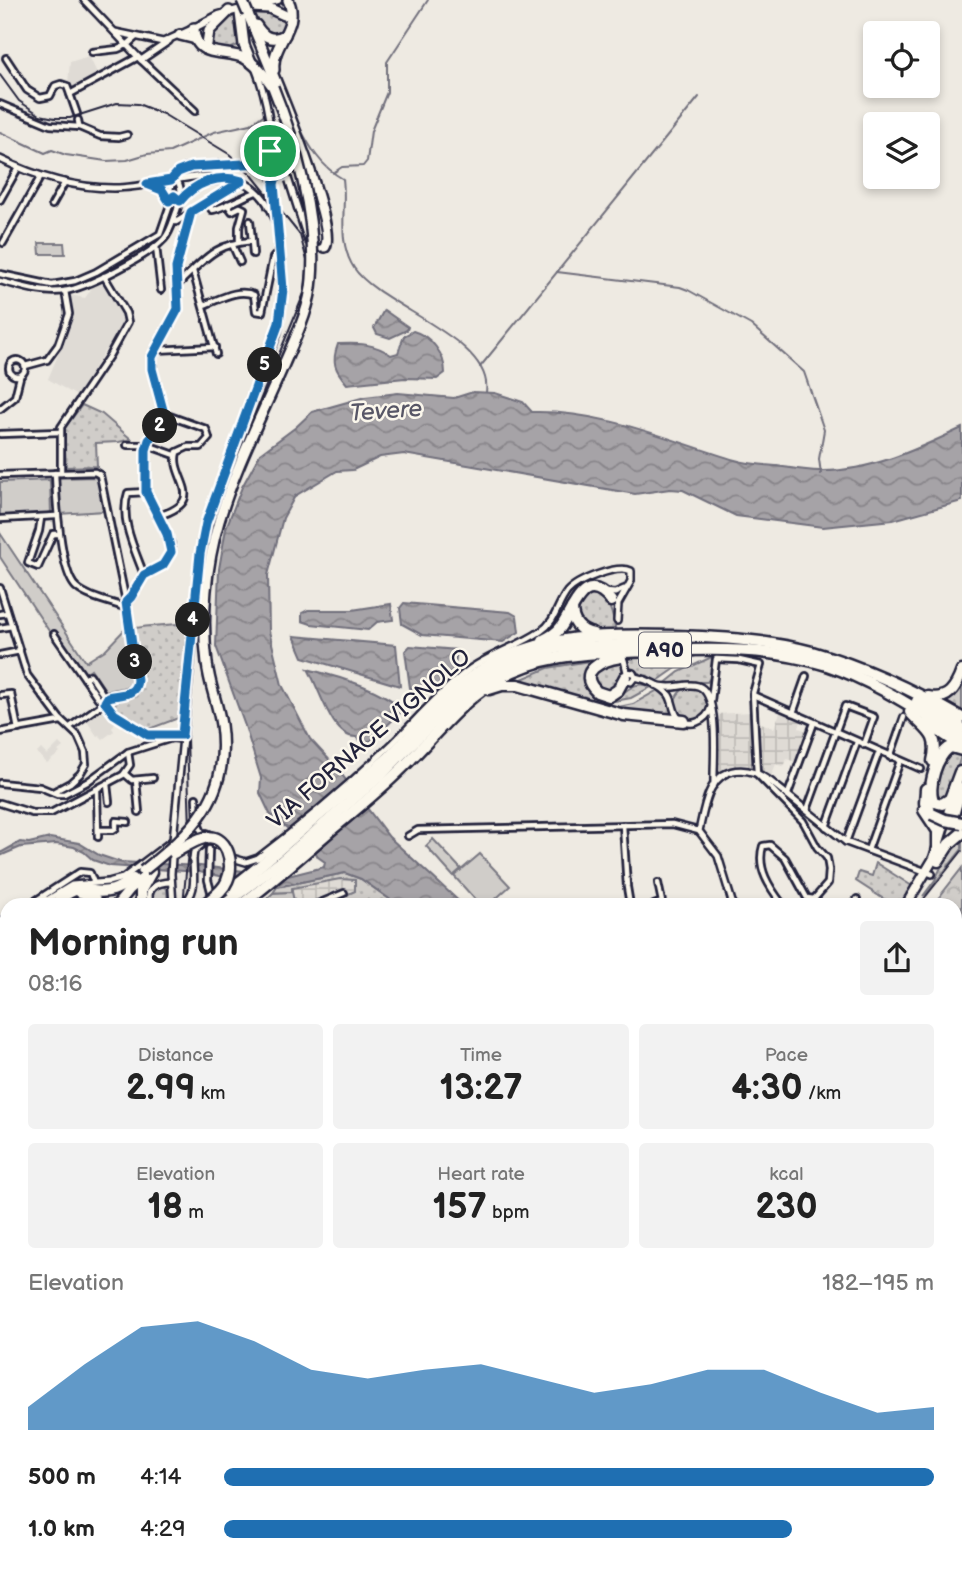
<!DOCTYPE html>
<meta charset="utf-8">
<style>
:root{--surface:#fff;--page:#f2f2f2;--text:#222;--muted:#767676;--accent:#1f6fb2}
body{margin:0;font-family:"Balsamiq Sans",sans-serif;background:var(--page);color:var(--text);height:100vh;display:flex;flex-direction:column;font-size:26px;white-space:nowrap}
*{box-sizing:border-box;margin:0}
p{font-size:23px;color:var(--muted)}
.icon{flex:none;width:38px;height:38px;fill:none;stroke:currentColor;stroke-width:2;stroke-linecap:round;stroke-linejoin:round}
.map{position:relative;flex:1;overflow:hidden}
.details{position:absolute;left:0px;top:898px;width:962px;height:674px;display:flex;flex-direction:column;background:var(--surface);border-radius:21px 21px 0 0;box-shadow:0 4px 10px #0003}
.details>*{flex:none}
.fabs{position:absolute;left:863px;top:21px;display:grid;gap:14px}
.fabs a{display:grid;place-items:center;width:77px;height:77px;border-radius:7px;background:var(--surface);box-shadow:0 4px 10px #0003;font-size:35px}
.pin{position:absolute;display:grid;place-items:center;width:60px;height:60px;color:#fff;margin:-30px;border:4px solid #fff;border-radius:50%;box-shadow:0 2px 7px #0007}
.km{position:absolute;width:35px;height:35px;margin:-18px;border-radius:50%;background:#222;color:#fff;font-size:19px;line-height:35px;text-align:center}
.round{display:grid;place-items:center;flex:none;width:74px;height:74px;border-radius:7px;background:var(--page)}
.overview{display:flex;align-items:center;justify-content:space-between;height:119px;padding:0 28px}
h1{font-size:38px;font-weight:700;line-height:52px}
.stats{display:grid;grid-template-columns:repeat(3,1fr);gap:10px;height:119px;padding:7px 28px}
.stats div{display:grid;align-content:center;border-radius:7px;background:var(--page);text-align:center}
.stats b{font-size:35px;font-weight:700}
.stats small{font-size:19px;font-weight:400}
.stats p{font-size:19px}
.chart{height:196px;padding:14px 28px}
.chart p{display:flex;justify-content:space-between}
.chart svg{width:100%;height:126px;margin-top:7px;fill:var(--accent);opacity:.7}
ul{padding:0 28px;list-style:none;font-size:23px}
li{display:grid;grid-template-columns:112px 84px 1fr;align-items:center;height:52px}
li i{height:18px;border-radius:9px;background:var(--accent)}
.map>svg:first-child{display:block}
.built{fill:#dfdbd5}
.industrial{fill:url(#industrial-grid)}
.grass{fill:url(#grass-dots);stroke:#797882;stroke-width:2}
.forest{fill:url(#forest-crowns);stroke:#797882;stroke-width:2}
.park{fill:#d0cdc9;stroke:#797882;stroke-width:2}
.water{fill:url(#water-waves);stroke:#716f7c;stroke-width:2}
.lines{fill:none;stroke-linecap:round;stroke-linejoin:round}
.stream{stroke:#716f7c;stroke-width:2}
.minor-casing{stroke:#22223b;stroke-width:10}
.tertiary-casing{stroke:#22223b;stroke-width:10}
.secondary-casing{stroke:#22223b;stroke-width:11}
.primary-casing{stroke:#22223b;stroke-width:13}
.trunk-casing{stroke:#22223b;stroke-width:14}
.motorway-casing{stroke:#22223b;stroke-width:15}
.minor{stroke:#fbf7ec;stroke-width:4.5}
.tertiary{stroke:#fbf7ec;stroke-width:5}
.secondary{stroke:#fbf7ec;stroke-width:6}
.primary{stroke:#fbf7ec;stroke-width:8}
.trunk{stroke:#fbf7ec;stroke-width:9}
.motorway{stroke:#fbf7ec;stroke-width:10}
.rail{stroke:#22223b;stroke-width:2}
.tertiary-bridge-casing{stroke:#22223b;stroke-width:10;stroke-linecap:butt}
.trunk-bridge-casing{stroke:#22223b;stroke-width:14;stroke-linecap:butt}
.motorway-bridge-casing{stroke:#22223b;stroke-width:15;stroke-linecap:butt}
.tertiary-bridge{stroke:#fbf7ec;stroke-width:5}
.trunk-bridge{stroke:#fbf7ec;stroke-width:9}
.motorway-bridge{stroke:#fbf7ec;stroke-width:10}
.route-casing{stroke:#fff;stroke-width:14}
.route{stroke:#1f6fb2;stroke-width:9}
.labels{text-anchor:middle;dominant-baseline:central;stroke-width:5;stroke-linejoin:round;paint-order:stroke}
.shield{fill:#fbf7ec;stroke:#636270;stroke-width:2}
.shield-label{font-size:21px;font-weight:bold;fill:#22223b}
.street-label{font-size:23px;fill:#22223b;stroke:#fbf7ec}
.water-label{font-size:24px;font-style:italic;fill:#575666;stroke:#fbf7ec}
</style>
<div class="map">
<svg width="962" height="1570" viewBox="0 0 962 1570">
<defs>
<pattern id="industrial-grid" width="8" height="8" patternUnits="userSpaceOnUse" patternTransform="scale(1.75)"><rect width="8" height="8" fill="#dfdbd5"/><path d="M0 4h8M4 0v8" fill="none" stroke="#bfbcb8"/></pattern>
<pattern id="grass-dots" width="8" height="8" patternUnits="userSpaceOnUse" patternTransform="scale(1.75)"><rect width="8" height="8" fill="#d0cdc9"/><path d="M2 2h.1M6 6h.1" fill="none" stroke="#b2b0ae" stroke-width="1.8" stroke-linecap="round"/></pattern>
<pattern id="forest-crowns" width="20" height="18" patternUnits="userSpaceOnUse" patternTransform="scale(1.75)"><rect width="20" height="18" fill="#d0cdc9"/><path d="M2 6a3 3 0 1 1 6 0M12 15a3 3 0 1 1 6 0" fill="none" stroke="#b2b0ae"/></pattern>
<pattern id="water-waves" width="16" height="10" patternUnits="userSpaceOnUse" patternTransform="scale(1.75)"><rect width="16" height="10" fill="#a6a3a7"/><path d="M0 5q4-4 8 0t8 0" fill="none" stroke="#878489"/></pattern>
</defs>
<rect width="100%" height="100%" fill="#eeeae2"/>
<filter id="ink" filterUnits="userSpaceOnUse"><feTurbulence type="fractalNoise" baseFrequency=".0143" numOctaves="2"/><feDisplacementMap in="SourceGraphic" scale="14" xChannelSelector="R" yChannelSelector="G"/><feConvolveMatrix kernelMatrix="1 2 1 2 8 2 1 2 1" color-interpolation-filters="sRGB"/></filter>
<g filter="url(#ink)">
<g class="built">
<path d="M89 56 99 77 70 90 68 83 70 62Z"/>
<path d="M103 281 119 306 126 323 110 352 105 350 77 396 48 379 73 319V308L69 295 85 298 94 285Z"/>
<path d="M100 707 116 721 112 728 114 731 103 739 99 735 97 736 86 720 89 719 87 716Z"/>
<path d="M59 743 63 747 58 751 60 753 47 763 37 753 41 749 47 755Z"/>
</g>
<g class="industrial">
<path d="M781 710 802 719 799 728 809 732 798 763 787 759 784 767 776 764 770 779 759 772 758 767 753 766 731 768 720 775 718 774 716 714 751 712V719L774 728Z"/>
<path d="M340 879 355 880V891L324 905H295L292 888Z"/>
<path d="M7 1022V1122L4 1151H0V1031Z"/>
</g>
<g class="grass">
<path d="M267 11 283 17 287 24 285 33 270 36 256 21 253 12Z"/>
<path d="M237 15 240 44 228 50 212 48 210 34 222 21Z"/>
<path d="M82 405 102 414 131 439 119 442 96 443 97 466 66 467 64 429Z"/>
<path d="M587 595C611 594 612 613 616 632L594 631 580 623 577 606Z"/>
<path d="M188 623 181 717 144 731 127 721 111 706C120 697 134 699 140 688L132 629C151 624 169 626 188 623Z"/>
<path d="M700 654 689 659 656 682 631 669 626 659Z"/>
<path d="M714 656 710 678 707 682H687L676 686 663 685 679 672Z"/>
<path d="M621 659 623 673 620 685 605 694 592 683 595 668Z"/>
<path d="M595 660 588 668 587 686 598 698 613 699C628 692 634 679 651 687L631 698 598 704 517 681 548 668Z"/>
<path d="M962 680V713L936 700Z"/>
<circle cx="692" cy="704" r="17"/>
<path d="M658 690 668 699 673 716 609 709 633 704Z"/>
<path d="M949 750 962 752 949 797 942 802 933 794 943 755Z"/>
<path d="M962 836V849L927 893 923 896 935 880 951 846Z"/>
<path d="M876 863 912 886 901 905H893L856 881 859 872 872 876Z"/>
<path d="M345 873 361 879 398 905H324L355 891V880L340 879 292 888V892L273 893 277 887Z"/>
<path d="M162 886 167 889 168 905H155L152 902 153 890Z"/>
<path d="M410 1565V1564L515 1565 511 1570H410Z"/>
</g>
<g class="forest">
<path d="M962 868V973L956 975V905H933Z"/>
<path d="M958 1212 962 1213V1262C962 1245 949 1227 958 1212Z"/>
<path d="M956 1307 962 1311V1352L956 1353Z"/>
</g>
<g class="park">
<path d="M39 243H64L65 254H40Z"/>
<path d="M95 477 99 480 104 511 59 514 57 478Z"/>
<path d="M50 480 51 514 0 516V482Z"/>
<path d="M0 533 86 662 105 650 127 627 134 677 132 686 106 691 91 669 84 674 56 632 51 634 0 557Z"/>
<path d="M433 839 461 869 453 876 426 846Z"/>
<path d="M480 854 510 886 489 905H480L454 876Z"/>
<path d="M292 892 295 905H260L273 893Z"/>
</g>
<g class="water">
<path d="M384 310 408 327 407 330 390 338 377 334 374 328Z"/>
<path d="M413 331C431 336 445 354 445 373L437 379 405 378 347 384C335 370 331 362 338 344 358 343 374 343 391 355L398 353 404 336Z"/>
<path d="M473 392 495 393 523 402 532 412C602 410 669 440 735 460 748 464 763 465 777 466 791 468 805 471 820 471 869 472 918 449 962 428V501L893 520 823 527 736 516 683 490 670 489 635 494 404 454 380 457 353 470 337 471 295 496 283 518 268 575 269 631 282 685 310 739 336 767 389 837 463 905H398L361 879 345 873 277 887 199 872 110 866 93 860 84 852 74 847 56 844 21 847 0 856V853L20 842 29 843 50 838 79 843 99 855 120 862 200 866 288 876 324 867 325 862 318 857 315 851 270 814 260 793 261 778 245 726 216 646 219 569 226 528 242 487 260 454 296 427 312 412 365 397 398 393 454 398Z"/>
<path d="M404 603 510 612 517 616 519 632 503 642 422 635 402 624 400 608Z"/>
<path d="M391 604 393 620 377 622 368 630 311 624 302 621V613L308 610H352Z"/>
<path d="M294 636 396 645 400 686 303 657Z"/>
<path d="M410 646 457 650 454 672 428 693 410 688 405 651Z"/>
<path d="M308 669C343 679 375 686 404 709L371 741 362 742 357 737C332 739 319 687 308 669Z"/>
<path d="M516 1565V1564L563 1565 558 1570H512Z"/>
</g>
<g class="lines">
<g class="stream">
<path d="M295 119C308 143 318 165 343 179 347 209 336 240 354 268 379 306 494 339 486 392"/>
<path d="M0 132 45 153 52 150 66 155 106 161 127 160 147 154 170 152 214 132 251 124 266 113"/>
<path d="M333 173 342 167 363 166 367 161 371 131 387 92V62L428 0"/>
<path d="M557 272 680 287 688 290 751 325 804 372 824 430 819 459 821 474"/>
<path d="M480 367 699 97"/>
<path d="M67 905 73 898 80 897"/>
</g>
<g class="minor-casing">
<g id="minor">
<path d="M92 52 118 49 127 45 136 37"/>
<path d="M6 58 27 90 40 98 50 96 55 86 61 84 67 86 70 94 138 57"/>
<path d="M141 60 195 111"/>
<path d="M70 94 77 114"/>
<path d="M0 104 50 125 79 127 100 136 119 137 127 135"/>
<path d="M78 120 79 127"/>
<path d="M149 185 162 190 169 200"/>
<path d="M0 200 18 168"/>
<path d="M180 200 201 183 225 179"/>
<path d="M207 202 212 210C221 209 245 196 256 192"/>
<path d="M227 204 232 211 240 207 244 209 239 227V242"/>
<path d="M52 205 65 182"/>
<path d="M250 221 252 241"/>
<path d="M176 222 241 182"/>
<path d="M3 243 41 176"/>
<path d="M232 244 240 262"/>
<path d="M156 246 161 290"/>
<path d="M193 271 216 354"/>
<path d="M0 274 52 285 75 281 96 272 160 234 169 208 171 180"/>
<path d="M0 281C21 286 41 294 64 291 86 288 149 256 164 239 171 231 173 220 177 210 180 199 184 189 176 179"/>
<path d="M176 286C204 261 212 244 252 241L253 254"/>
<path d="M204 305C220 299 238 288 254 295L256 311 262 312 273 258 280 250"/>
<path d="M156 350 215 347"/>
<circle cx="17" cy="368" r="8"/>
<path d="M25 366 47 360 58 345 69 314 65 291"/>
<path d="M0 409 15 397 20 377"/>
<path d="M0 434 60 432"/>
<path d="M127 445H147L175 455"/>
<path d="M55 473C56 496 60 572 76 587 88 598 111 602 127 608"/>
<path d="M61 473V427L109 356 128 322 126 313 104 276"/>
<path d="M0 475 95 472 100 475 126 602 137 682 134 691 108 697 106 704 117 716 148 735H182"/>
<path d="M146 492 147 445 161 425 164 414 152 369 153 357 178 309 176 268 191 212"/>
<path d="M158 516C211 500 169 478 177 452L188 447H201L209 438 206 429 164 414"/>
<path d="M41 518 39 531 28 563 38 567 53 534H59"/>
<path d="M0 519 56 516"/>
<path d="M0 588 27 675 60 719 78 736 85 752 86 764 80 774 70 783 53 792"/>
<path d="M126 602 131 597 144 575C135 550 119 519 128 493L146 492 171 544C172 562 159 568 144 575"/>
<path d="M0 614 7 613"/>
<path d="M0 628 12 626"/>
<path d="M54 634 85 679"/>
<path d="M0 655 20 651"/>
<path d="M1 695 11 694 18 729"/>
<path d="M753 695 921 769"/>
<path d="M711 701 716 659 739 660 761 665 753 693 757 774 803 821 817 847 827 858 829 870 828 883 814 899 807 898 785 858 770 845 763 846C756 868 770 888 783 905"/>
<path d="M793 713 806 676"/>
<path d="M70 727 105 702 98 698 85 679 90 675 106 699"/>
<path d="M0 732 61 721"/>
<path d="M890 757 904 717"/>
<path d="M125 774 132 780 153 778"/>
<path d="M136 780 139 812"/>
<path d="M0 783 40 787 57 794H64L87 782 128 752 172 738 181 739"/>
<path d="M107 784 109 802"/>
<path d="M97 790 98 837"/>
<path d="M788 794 814 723"/>
<path d="M196 798 197 821 203 835"/>
<path d="M0 803 32 813H51L123 775 130 765 128 752"/>
<path d="M807 810 845 706 874 717 864 745"/>
<path d="M623 825 627 887 630 905"/>
<path d="M826 827 857 742"/>
<path d="M98 830H113L116 828V821L128 822"/>
<path d="M408 836 418 830 672 824 699 831"/>
<path d="M846 842 879 752"/>
<path d="M209 849 208 880 212 895"/>
<path d="M868 850 900 761"/>
<path d="M29 905 80 872 90 873 94 883"/>
<path d="M315 905 344 893"/>
<path d="M654 905 662 902 658 883"/>
<path d="M854 905 857 899"/>
<path d="M0 922 7 918"/>
<path d="M0 1101 7 1091"/>
<path d="M956 1116 962 1084"/>
<path d="M956 1209H962"/>
<path d="M0 1292H7"/>
<path d="M0 1332H7"/>
<path d="M962 1379 957 1383 962 1388"/>
<path d="M0 1402 7 1407"/>
<path d="M0 1481 7 1473"/>
<path d="M0 1512 7 1510"/>
<path d="M146 1564 147 1570"/>
<path d="M169 1564 170 1570"/>
<path d="M209 1564 306 1566 315 1564"/>
<path d="M873 1564 889 1570"/>
<path d="M129 1570 130 1564"/>
<path d="M614 1570 618 1564"/>
<path d="M921 1570 930 1564"/>
</g>
</g>
<g class="tertiary-casing">
<g id="tertiary">
<path d="M84 0 141 60 169 41"/>
<path d="M115 32 163 42 194 28"/>
<path d="M256 70C264 90 279 145 263 161"/>
<path d="M273 146 275 166 283 175"/>
<path d="M0 159C35 176 73 188 113 188 168 189 246 145 275 219"/>
<path d="M259 163 272 161 282 168 287 175 308 241 316 249 325 247"/>
<path d="M261 163 271 170 274 188"/>
<path d="M171 179 186 168 213 165"/>
<path d="M604 592 615 593 624 589"/>
<path d="M624 660 627 672 625 680 631 682 635 677"/>
<path d="M627 672 633 673 635 677C646 679 662 686 669 695 673 701 673 710 677 716 687 730 707 722 711 707"/>
<path d="M655 685C675 691 684 682 698 686 721 693 713 764 714 785"/>
<path d="M201 845V836L207 833 214 836 215 845"/>
<path d="M229 857 246 862 258 858C303 824 352 782 393 743 417 719 439 693 466 672 489 654 518 647 541 631 556 621 557 605 567 592 577 580 618 564 631 571V581L618 604 617 621"/>
<path d="M193 859 194 851 201 845"/>
<path d="M42 903 72 885 108 882 123 878 173 840"/>
<path d="M151 905C144 889 156 882 171 882"/>
<path d="M173 905 171 874 173 840 202 542 214 500 277 335C288 292 279 249 275 205L272 208 268 207"/>
<path d="M733 905 718 856 699 831C702 818 704 805 709 793 721 765 748 765 770 781L846 842 932 874"/>
<path d="M956 1272H962"/>
<path d="M0 1490 7 1493"/>
<path d="M956 1534 962 1529"/>
<path d="M956 1540 962 1550"/>
<path d="M782 1564V1570"/>
<path d="M104 1570V1564"/>
</g>
</g>
<g class="secondary-casing">
<g id="secondary">
<path d="M259 5 278 0"/>
<path d="M194 28 219 15 245 8"/>
</g>
</g>
<g class="primary-casing">
<g id="primary">
<path d="M955 812 962 788"/>
<path d="M906 905 934 858 954 794"/>
<path d="M644 1570 647 1564"/>
<path d="M662 1570 665 1564"/>
<path d="M676 1570 679 1564"/>
</g>
</g>
<g class="trunk-casing">
<g id="trunk">
<path d="M251 7 269 8 284 15"/>
<path d="M240 13 244 45 251 62"/>
<path d="M248 14C261 47 339 224 325 247"/>
<path d="M256 25C263 37 272 42 285 35"/>
<path d="M194 28C194 61 228 48 246 59 257 65 266 77 273 87"/>
<path d="M180 35 196 39"/>
<path d="M207 44 209 31 229 11"/>
<path d="M274 70C271 44 301 26 288 0"/>
<path d="M117 905 130 889 150 872"/>
<path d="M112 1570 113 1564"/>
</g>
</g>
<g class="motorway-casing">
<g id="motorway">
<path d="M572 608C572 622 579 631 593 634"/>
<path d="M543 640C550 637 556 634 561 627 573 611 584 568 611 601"/>
<path d="M621 657C602 660 575 671 597 692L609 696 618 690 625 677"/>
<path d="M489 689 502 685H518L624 715 684 721"/>
<path d="M928 697C948 701 956 688 962 671"/>
<path d="M917 701 962 728"/>
<path d="M910 712C926 731 940 733 933 761"/>
<path d="M927 723 962 746"/>
<path d="M960 772 950 799 942 804 934 802C926 789 937 753 951 747L962 750"/>
<path d="M926 789 925 803 932 814"/>
<path d="M924 810 938 831V848"/>
<path d="M938 861 949 844 962 833"/>
<path d="M229 890C263 865 294 836 327 809 347 792 368 776 388 758 418 729 444 694 480 671 538 633 608 634 675 636 720 637 768 640 812 652 864 667 915 691 962 718"/>
<path d="M80 892 92 896 99 905"/>
<path d="M38 905 44 901"/>
<path d="M55 905C80 876 86 898 113 890 120 888 127 883 133 879"/>
<path d="M141 905V890L151 872"/>
<path d="M224 905 279 863 380 776 458 697 481 679 523 658 557 648 680 642"/>
<path d="M241 905C272 882 301 856 331 830 355 810 380 790 402 768 431 740 456 706 490 684 539 651 597 653 654 651 712 649 770 647 827 665 875 681 919 711 962 737"/>
<path d="M0 927 7 924"/>
<path d="M0 937 7 936"/>
<path d="M0 947 7 946"/>
<path d="M0 955 7 954"/>
<path d="M0 963 7 962"/>
<path d="M0 987 7 988"/>
</g>
</g>
<use href="#minor" class="minor"/>
<use href="#tertiary" class="tertiary"/>
<use href="#secondary" class="secondary"/>
<use href="#primary" class="primary"/>
<use href="#trunk" class="trunk"/>
<use href="#motorway" class="motorway"/>
<g class="rail">
<path d="M0 75 19 101 40 115 55 118H70L117 103 138 104 163 114 229 154 251 174 300 235 308 264 305 291 223 490 206 551 187 739 190 829 183 905"/>
<path d="M919 905 962 851"/>
<path d="M806 1564V1570"/>
<path d="M136 1570 137 1564"/>
<path d="M685 1570 687 1564"/>
</g>
<g class="tertiary-bridge-casing">
<g id="tertiary-bridge">
<path d="M213 165 259 163"/>
<path d="M274 188 275 205"/>
<path d="M182 905C198 893 193 876 193 859"/>
</g>
</g>
<g class="trunk-bridge-casing">
<g id="trunk-bridge">
<path d="M242 0 248 14"/>
<path d="M143 871C193 831 231 796 221 725 218 704 209 684 207 663 201 617 206 565 219 521 235 467 262 415 284 364 296 336 310 309 312 279 317 217 296 144 273 87"/>
</g>
</g>
<g class="motorway-bridge-casing">
<g id="motorway-bridge">
<path d="M932 814 945 820 962 823"/>
<path d="M174 853C183 848 194 840 204 838 227 832 235 864 227 881 223 891 213 897 205 904"/>
</g>
</g>
<use href="#tertiary-bridge" class="tertiary-bridge"/>
<use href="#trunk-bridge" class="trunk-bridge"/>
<use href="#motorway-bridge" class="motorway-bridge"/>
</g>
</g>
<g class="lines" filter="url(#ink)">
<g class="route-casing">
<path id="route" d="M270 133 274 163 283 175 276 177 274 184 283 289 279 323 206 523 200 554 182 735H148L114 714 105 702 108 697C121 694 136 696 137 680L126 602 131 597 144 575 163 565 171 552 167 534 146 492V450L149 440 161 425 164 414 152 369V357L178 309 176 268 191 212 242 181C219 173 195 183 180 201L174 196 169 201 162 190 147 184 171 180 178 172 191 167 261 163 270 151Z"/>
</g>
<use href="#route" class="route"/>
</g>
<g class="labels">
<rect class="shield" x="639" y="632.5" width="52" height="35" rx="5"/>
<g class="shield-label">
<text x="665" y="650">A90</text>
</g>
<g class="street-label">
<text transform="translate(369 739) rotate(-41)">VIA FORNACE VIGNOLO</text>
</g>
<g class="water-label">
<text transform="translate(386 411) rotate(-4)">Tevere</text>
</g>
</g>
</svg>
<div class="fabs">
<a><svg class="icon" aria-label="locate" viewBox="0 0 24 24"><circle cx="12" cy="12" r="6"/><path d="M12 2v4M12 18v4M2 12h4M18 12h4"/></svg></a>
<a><svg class="icon" aria-label="layers" viewBox="0 0 24 24"><path d="M12 4l9 5-9 5-9-5zM3 14l9 5 9-5"/></svg></a>
</div>
<div class="pin" style="left:270px;top:151px;background:#1e9e55"><svg class="icon" aria-label="arrive" viewBox="0 0 24 24"><path d="M6 21V4h12l-3 4 3 4H6"/></svg></div>
<b class="km" style="left:160px;top:426px">2</b>
<b class="km" style="left:135px;top:662px">3</b>
<b class="km" style="left:193px;top:620px">4</b>
<b class="km" style="left:265px;top:365px">5</b>
<section class="details">
<div class="overview"><div><h1>Morning run</h1><p>08:16</p></div><a class="round"><svg class="icon" aria-label="share" viewBox="0 0 24 24"><path d="M12 15V3M7 8l5-5 5 5M5 13v7h14v-7"/></svg></a></div>
<div class="stats">
<div><p>Distance</p><b>2.99<small> km</small></b></div>
<div><p>Time</p><b>13:27</b></div>
<div><p>Pace</p><b>4:30<small> /km</small></b></div>
</div>
<div class="stats">
<div><p>Elevation</p><b>18<small> m</small></b></div>
<div><p>Heart rate</p><b>157<small> bpm</small></b></div>
<div><p>kcal</p><b>230</b></div>
</div>
<div class="chart"><p><span>Elevation</span>182–195 m</p>
<svg viewBox="0 0 160 44" preserveAspectRatio="none"><path d="M0 44V36L10 21L20 8L30 6L40 13L50 23L60 26L70 23L80 21L90 26L100 31L110 28L120 23L130 23L140 31L150 38L160 36V44z"/></svg>
</div>
<ul>
<li><b>500 m</b>4:14<i style="width:100%"></i></li>
<li><b>1.0 km</b>4:29<i style="width:80%"></i></li>
</ul>
</section>
</div>
